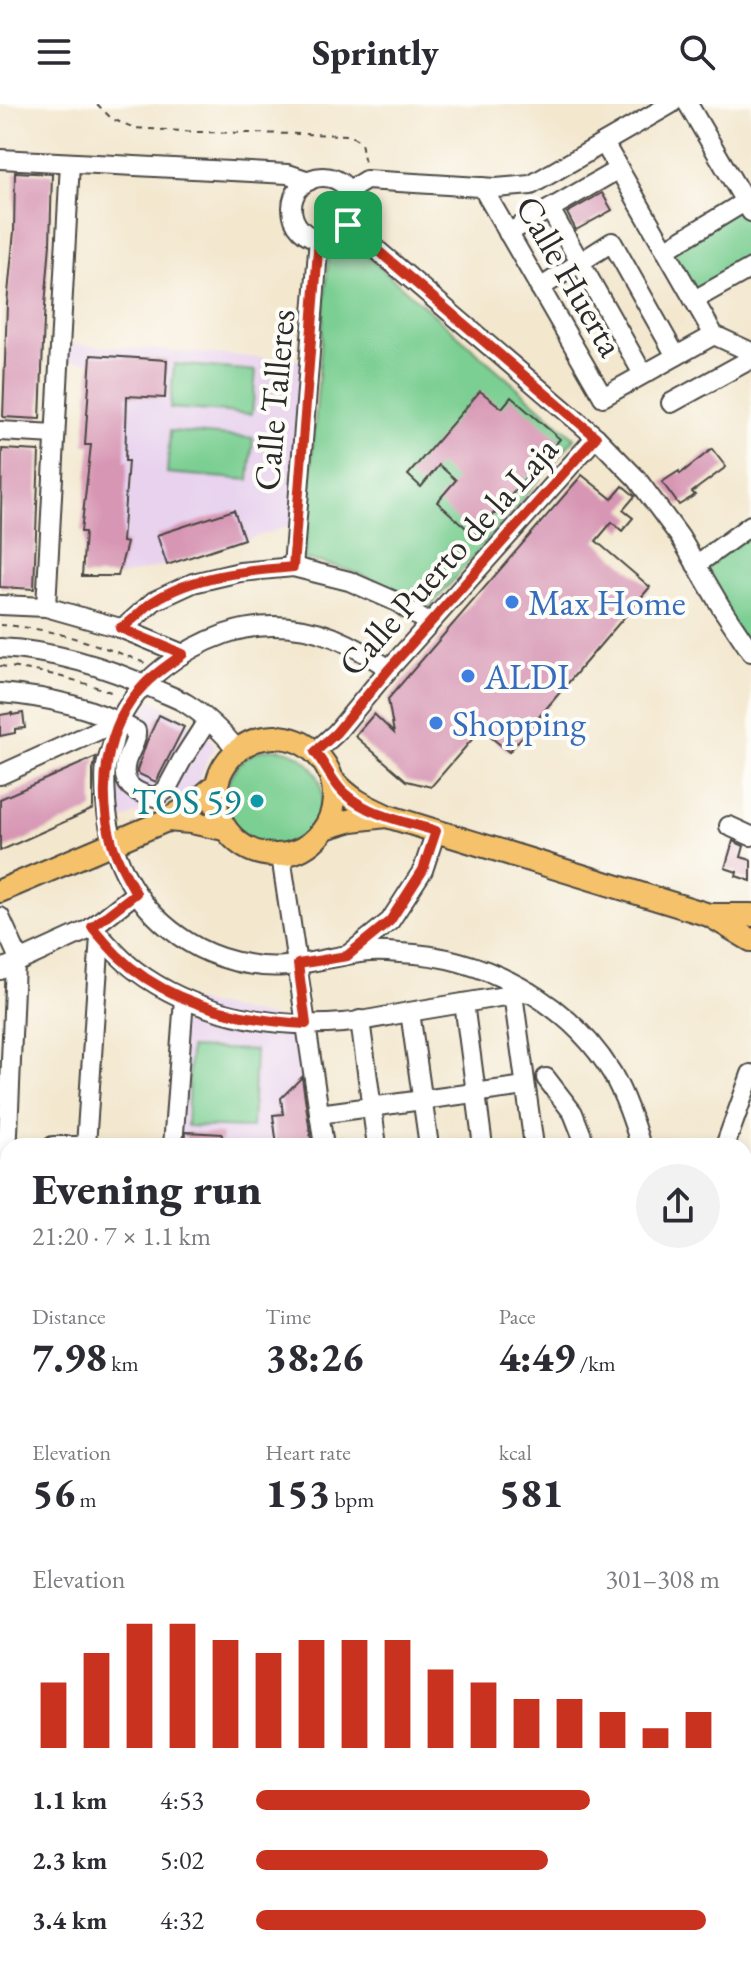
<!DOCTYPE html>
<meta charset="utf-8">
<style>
:root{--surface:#fff;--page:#f2f2f3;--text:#2b2b33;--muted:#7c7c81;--accent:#c8321e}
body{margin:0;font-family:"EB Garamond",serif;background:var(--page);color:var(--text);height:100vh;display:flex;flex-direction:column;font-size:30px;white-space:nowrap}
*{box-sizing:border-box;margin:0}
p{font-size:26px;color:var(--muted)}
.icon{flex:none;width:44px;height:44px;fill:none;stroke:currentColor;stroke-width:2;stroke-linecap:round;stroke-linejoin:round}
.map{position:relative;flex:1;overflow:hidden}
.details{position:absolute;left:0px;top:1034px;width:752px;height:828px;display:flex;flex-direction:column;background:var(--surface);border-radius:24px 24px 0 0;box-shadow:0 4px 12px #0003}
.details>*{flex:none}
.pin{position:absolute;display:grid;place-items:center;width:68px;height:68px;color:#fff;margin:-34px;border-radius:16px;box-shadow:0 4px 12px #0006}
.round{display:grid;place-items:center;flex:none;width:84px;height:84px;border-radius:42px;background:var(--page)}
.head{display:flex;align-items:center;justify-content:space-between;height:136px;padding:0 32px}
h1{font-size:44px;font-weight:800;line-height:60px}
.metrics{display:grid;grid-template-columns:repeat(3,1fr);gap:12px;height:136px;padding:8px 32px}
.metrics div{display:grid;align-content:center}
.metrics b{font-size:40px;font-weight:800}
.metrics small{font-size:22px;font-weight:400}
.metrics p{font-size:22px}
.chart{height:224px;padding:16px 32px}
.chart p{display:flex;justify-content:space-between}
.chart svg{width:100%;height:144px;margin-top:8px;stroke:var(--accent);stroke-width:6}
ul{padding:0 32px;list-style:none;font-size:26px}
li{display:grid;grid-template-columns:128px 96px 1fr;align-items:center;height:60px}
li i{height:20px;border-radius:10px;background:var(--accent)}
header{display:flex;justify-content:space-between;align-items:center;height:104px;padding:0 32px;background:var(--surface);font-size:36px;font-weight:800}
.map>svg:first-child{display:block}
.built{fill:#e8d2ee}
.green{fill:#7bcf93;stroke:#537d5f;stroke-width:2}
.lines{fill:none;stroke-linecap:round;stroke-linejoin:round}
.stream{stroke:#49b4c7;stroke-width:4}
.building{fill:#d796b4}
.minor-casing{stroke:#494743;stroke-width:22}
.major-casing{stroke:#494743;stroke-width:26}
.path{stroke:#494743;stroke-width:2;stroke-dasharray:6 6;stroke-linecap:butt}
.minor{stroke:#fff;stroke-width:18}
.major{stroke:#f5c16b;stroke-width:22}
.route-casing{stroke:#fff;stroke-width:16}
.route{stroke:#c8321e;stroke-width:10}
.shop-dot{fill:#3f7fe0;stroke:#fdfcf7;stroke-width:3}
.culture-dot{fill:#0f9aa8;stroke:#fdfcf7;stroke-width:3}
.labels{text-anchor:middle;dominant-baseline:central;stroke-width:8;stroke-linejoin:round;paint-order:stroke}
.street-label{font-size:36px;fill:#2b2b2b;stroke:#fdfcf7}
.shop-label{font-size:36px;fill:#366cbe;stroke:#fdfcf7;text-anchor:start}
.culture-label{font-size:36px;fill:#0d838f;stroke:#fdfcf7;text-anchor:end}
</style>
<header><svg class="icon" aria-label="menu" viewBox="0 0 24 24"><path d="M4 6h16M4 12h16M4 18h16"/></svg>Sprintly<svg class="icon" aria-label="search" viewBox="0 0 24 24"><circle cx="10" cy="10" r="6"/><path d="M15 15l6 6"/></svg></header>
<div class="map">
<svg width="751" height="1862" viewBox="0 0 751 1862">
<rect width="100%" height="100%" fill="#fdfcf7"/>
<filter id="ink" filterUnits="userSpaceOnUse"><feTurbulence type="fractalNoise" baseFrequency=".0125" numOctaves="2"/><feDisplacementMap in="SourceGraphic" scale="16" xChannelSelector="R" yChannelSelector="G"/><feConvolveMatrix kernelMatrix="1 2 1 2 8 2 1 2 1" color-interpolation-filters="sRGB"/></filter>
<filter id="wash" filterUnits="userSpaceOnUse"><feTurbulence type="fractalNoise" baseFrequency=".006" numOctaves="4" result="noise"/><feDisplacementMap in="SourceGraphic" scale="32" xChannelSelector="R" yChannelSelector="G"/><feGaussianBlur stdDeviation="1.8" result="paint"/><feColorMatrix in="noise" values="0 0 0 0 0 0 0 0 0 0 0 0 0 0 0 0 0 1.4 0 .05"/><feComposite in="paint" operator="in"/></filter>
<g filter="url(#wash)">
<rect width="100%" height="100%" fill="#f3e7ce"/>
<g class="built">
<path d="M60 239 310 257 296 420 167 461 121 472H82L85 428H81L91 342 85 341 91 258 59 255Z"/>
<path d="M151 595 189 619 212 636 215 643 208 653 198 678 190 688 180 693 118 717 117 699 119 665 135 619Z"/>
<path d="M184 895 306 920 324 1042H173Z"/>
</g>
<g class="green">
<path d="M745 98 751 108V164L694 196 665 146Z"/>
<path d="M347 137 352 139 575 334 427 507C386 479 353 464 304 455L329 145Z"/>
<path d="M174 260 256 267 252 310 170 304Z"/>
<path d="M170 327 253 334 249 376 167 369Z"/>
<path d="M751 421V548L696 461Z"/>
<circle cx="274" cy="693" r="48"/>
<path d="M190 944 255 946 252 1024 187 1022Z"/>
</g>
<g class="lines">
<g class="stream">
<path d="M0 1425 8 1436"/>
<path d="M744 1746H751"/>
</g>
</g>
<g id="blocks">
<g class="building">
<path d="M15 68 52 70 50 140 44 215 40 315 3 313 7 200 14 127Z"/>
<path d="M602 89 612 106 576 126 567 109Z"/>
<path d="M91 251 167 256 165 294 127 292 125 357H128L122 438 127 439 118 472H82L85 428H81L91 341H85Z"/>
<path d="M480 287 502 304 511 293 560 335 495 410 494 409 474 431 437 398 456 376 439 361 421 383 408 371Z"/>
<path d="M2 345 39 347 34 485 0 483Z"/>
<path d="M712 345 726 363 692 388 695 391 679 401 662 378 679 367 680 370Z"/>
<path d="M582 371 612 395 623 382 635 392 623 406 633 414 622 427 612 418 596 437 650 483 509 648 481 625 431 683 407 677 355 632 374 610 394 629 388 595Z"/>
<path d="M234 406 244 435 167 461 157 431Z"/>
<path d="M12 609V611L23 609 25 624 15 625V629L0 632V611Z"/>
<path d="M159 611 184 623 156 678 137 669V666L147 637Z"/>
<path d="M96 653 93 666V705L0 747V695Z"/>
<path d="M733 737 744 742 741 753 751 756V777L736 772 737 768 725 764Z"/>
<path d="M302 973 312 1042H277L273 1011 283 1010 281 994Z"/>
<path d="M186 1028 222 1030 221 1042H185Z"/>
</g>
</g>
</g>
<g filter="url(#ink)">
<use href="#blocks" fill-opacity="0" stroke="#494743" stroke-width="2"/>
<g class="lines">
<g class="minor-casing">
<g id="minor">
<path d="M688 0 751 108"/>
<path d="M604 39 714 231 751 248"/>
<path d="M0 55 288 70 309 77"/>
<circle cx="323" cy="104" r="31"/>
<path d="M482 83 603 293 714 231"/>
<path d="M348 87 366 76 496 84 531 81 671 0"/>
<path d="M550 105 643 270"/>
<path d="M348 121 596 333 637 375 680 433 721 503 751 548"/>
<path d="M508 129 619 65"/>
<path d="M665 146 751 94"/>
<path d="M540 184 612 138 676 252"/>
<path d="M694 196 751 164"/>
<path d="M671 299 751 255"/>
<path d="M0 327 55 330"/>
<path d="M696 461 751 421"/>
<path d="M293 463 319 134"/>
<path d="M0 501 46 503 120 524 183 550"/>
<path d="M46 503 70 59"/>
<path d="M120 524 127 521 154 497 193 479 240 468 293 463 349 477 397 498 429 520"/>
<path d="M0 544C55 547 110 564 159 587 168 591 179 595 187 600 203 610 225 630 237 646"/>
<path d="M389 565C376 556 362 547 348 540 311 521 264 516 225 530 183 545 140 574 120 616 116 623 115 631 113 639 111 646 108 654 106 662 104 673 106 687 106 698 111 757 137 806 188 838 215 855 254 865 286 862 314 859 342 850 370 848 380 847 390 848 400 849 483 852 568 897 612 969 625 992 633 1017 641 1042"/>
<path d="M0 589C49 593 93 603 136 627 137 639 129 647 126 658 120 681 135 689 155 693L166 686 182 656 207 617"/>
<path d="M315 648 336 629 389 565 596 333"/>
<path d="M0 671 119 617"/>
<path d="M729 722 751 732"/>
<path d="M281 752 324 1042"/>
<path d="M0 813 20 857"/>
<path d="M92 823C106 838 119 854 135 866 193 910 271 925 343 919 367 917 391 911 415 907 453 901 491 894 529 888"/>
<path d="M349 850 390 817 423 766 436 727"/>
<path d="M0 866 90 825 136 789"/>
<path d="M513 890 534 1042"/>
<path d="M464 899 483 1042"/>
<path d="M410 908 429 1042"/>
<path d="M360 916 377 1042"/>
<path d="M546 974 573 1009 586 1042"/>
<path d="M319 1010 525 982"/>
<path d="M53 1042H77"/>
<path d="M86 1042 100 832"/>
<path d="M173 1042 184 895"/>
<path d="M725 1042 751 970"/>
<path d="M7 1054 15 859"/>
<path d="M744 1089 751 1074"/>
<path d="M744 1102 749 1108"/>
<path d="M744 1133 751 1134"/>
<path d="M0 1755 8 1742"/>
<path d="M0 1859 5 1862"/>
<path d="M344 1862 350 1854"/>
</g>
</g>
<g class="major-casing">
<g id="major">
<circle cx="275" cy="692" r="59"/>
<path d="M332 675C350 695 363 701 387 712L709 811 751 836"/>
<path d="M167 716 191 718 224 725"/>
<path d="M325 724 352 716 386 712"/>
<path d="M0 787 167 716 196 698 216 681"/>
<path d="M712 811H751"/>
</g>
</g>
<g class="path">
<path d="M97 0 112 15 135 24 198 28 350 31 361 38 365 60"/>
<path d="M0 521C49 523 100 541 145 559"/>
<path d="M0 562C41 566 78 576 116 590"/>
<path d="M0 1646 8 1643"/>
<path d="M437 1854 450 1862"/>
<path d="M514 1862C522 1853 535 1857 545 1862"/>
</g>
<use href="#minor" class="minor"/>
<use href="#major" class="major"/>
</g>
</g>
<g class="lines" filter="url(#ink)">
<g class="route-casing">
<path id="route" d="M348 121 596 333 389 565 336 629 315 648C326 661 331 677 344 689 368 711 406 718 436 727L423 766 390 817 347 852 298 860 306 920C238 916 167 900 117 851 108 842 100 832 92 823L136 789C127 773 117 757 112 739 97 687 105 621 144 581 155 569 170 560 183 550L120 524C133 518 142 505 154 497 195 471 246 467 293 463L319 134 336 132Z"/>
</g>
<use href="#route" class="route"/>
</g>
<g class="shop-dot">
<circle cx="512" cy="498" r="8"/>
<circle cx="468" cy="572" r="8"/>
<circle cx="436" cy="619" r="8"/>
</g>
<circle class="culture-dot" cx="257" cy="697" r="8"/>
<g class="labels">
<g class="street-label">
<text transform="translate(570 172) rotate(60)">Calle Huerta</text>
<text transform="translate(274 296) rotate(-85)">Calle Talleres</text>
<text transform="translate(448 452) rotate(-48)">Calle Puerto de la Laja</text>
</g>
<g class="shop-label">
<text x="528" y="498">Max Home</text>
<text x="484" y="572">ALDI</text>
<text x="452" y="619">Shopping</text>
</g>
<g class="culture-label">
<text x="241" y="697">TOS 59</text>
</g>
</g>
</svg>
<div class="pin" style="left:348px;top:121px;background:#1e9e55"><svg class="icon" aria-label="arrive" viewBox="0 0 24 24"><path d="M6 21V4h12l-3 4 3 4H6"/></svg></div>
<section class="details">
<div class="head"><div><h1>Evening run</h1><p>21:20 · 7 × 1.1 km</p></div><a class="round"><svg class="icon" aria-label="share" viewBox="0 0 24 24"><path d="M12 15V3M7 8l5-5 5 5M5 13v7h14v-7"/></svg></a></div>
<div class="metrics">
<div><p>Distance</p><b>7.98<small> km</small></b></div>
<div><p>Time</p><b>38:26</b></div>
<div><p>Pace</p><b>4:49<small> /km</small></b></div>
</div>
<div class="metrics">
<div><p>Elevation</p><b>56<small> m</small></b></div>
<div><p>Heart rate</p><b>153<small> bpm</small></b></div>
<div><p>kcal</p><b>581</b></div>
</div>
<div class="chart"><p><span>Elevation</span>301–308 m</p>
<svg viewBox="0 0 160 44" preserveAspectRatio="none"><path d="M5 44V24M15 44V15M25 44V6M35 44V6M45 44V11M55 44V15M65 44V11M75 44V11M85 44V11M95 44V20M105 44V24M115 44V29M125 44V29M135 44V33M145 44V38M155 44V33"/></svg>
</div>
<ul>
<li><b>1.1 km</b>4:53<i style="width:72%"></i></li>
<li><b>2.3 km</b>5:02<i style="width:63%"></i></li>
<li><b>3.4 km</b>4:32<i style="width:97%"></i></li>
</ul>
</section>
</div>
